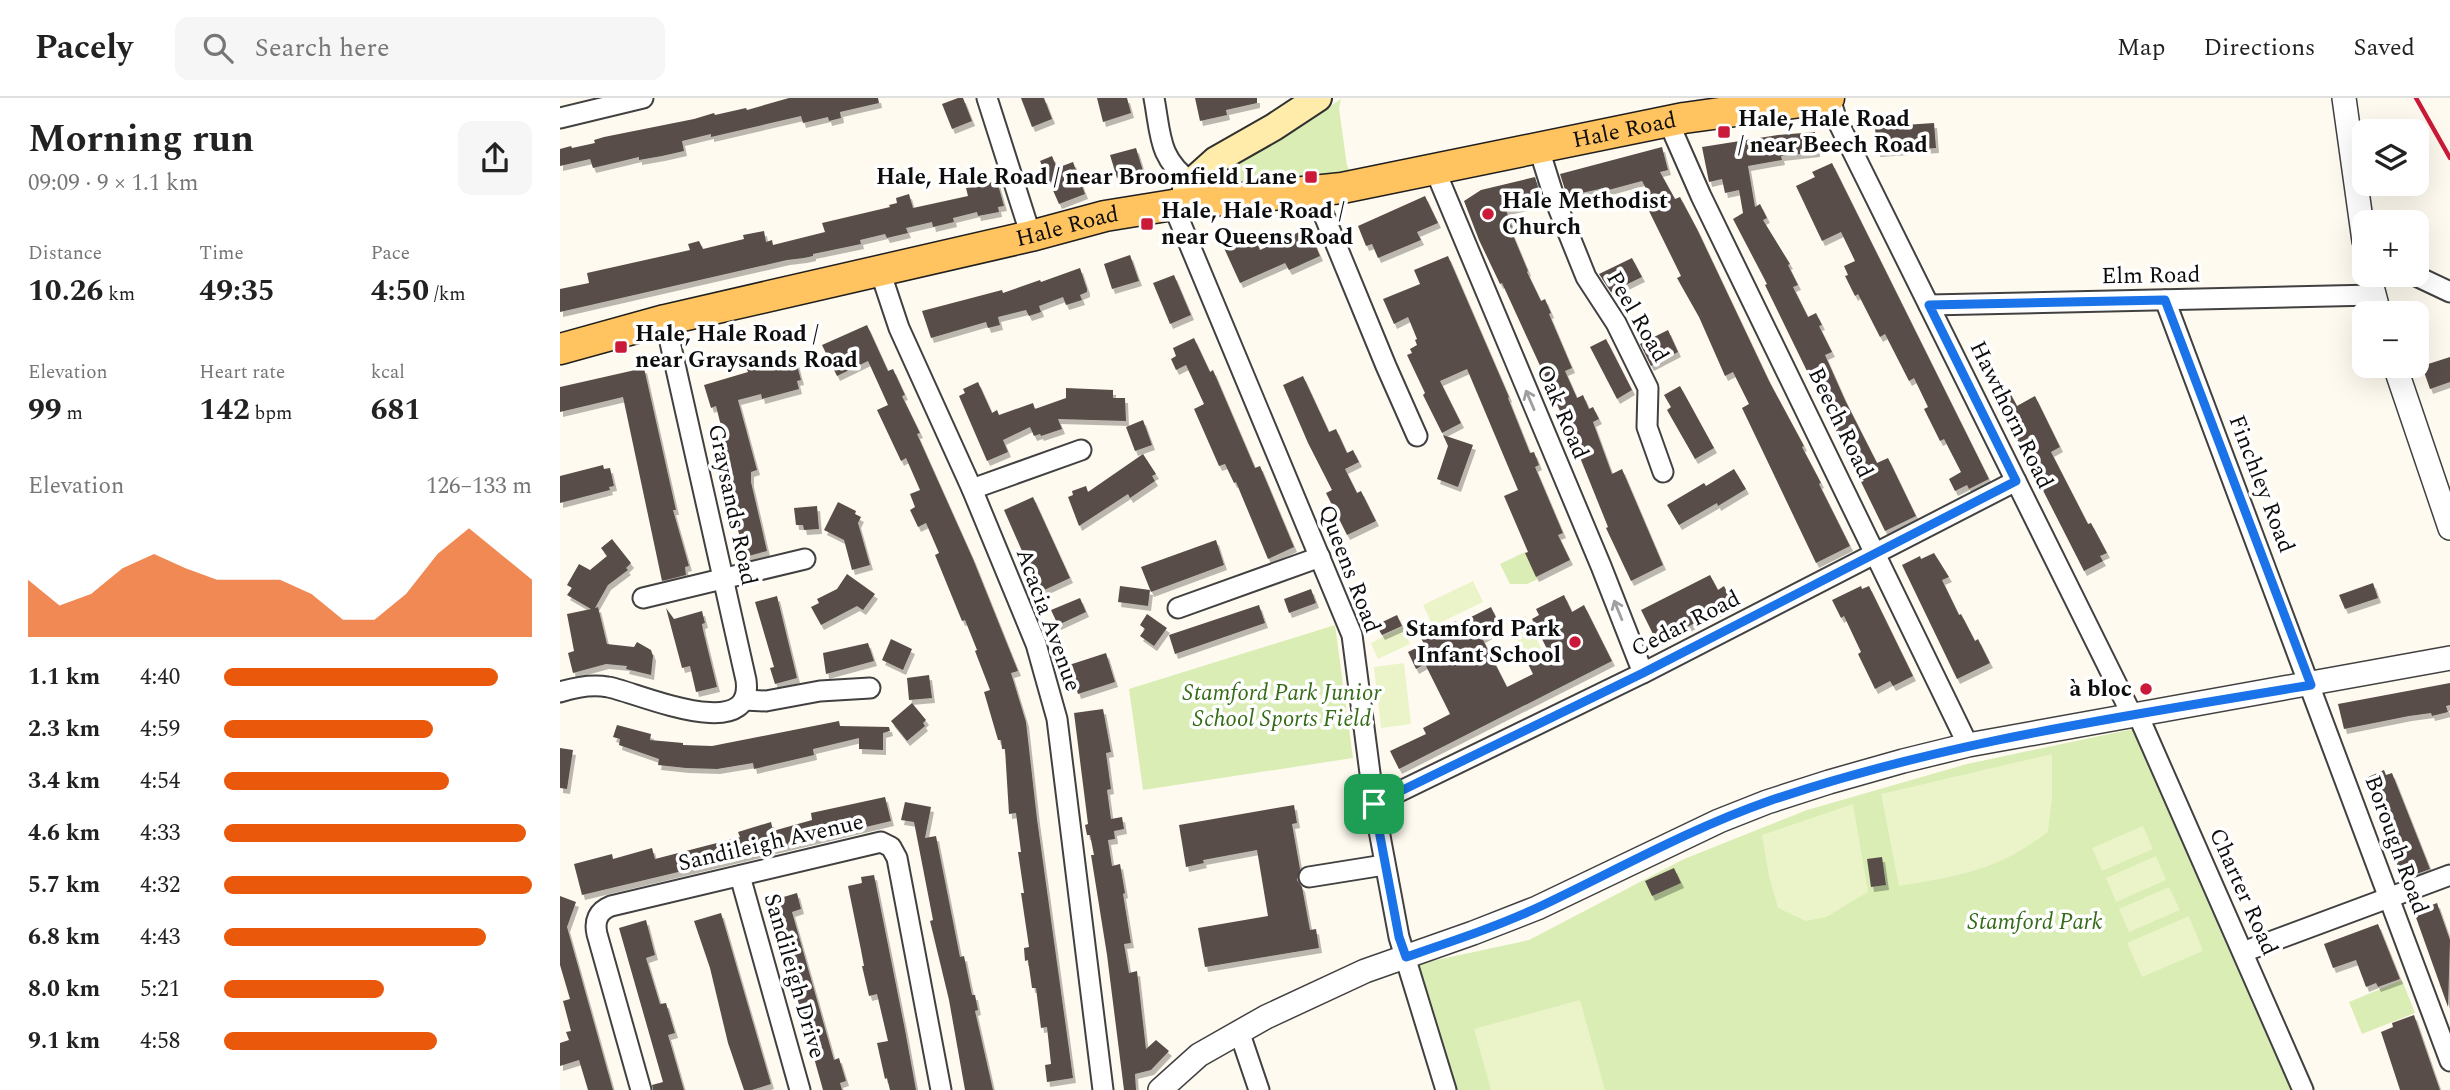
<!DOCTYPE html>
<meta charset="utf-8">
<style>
:root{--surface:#fff;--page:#f6f6f6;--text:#222;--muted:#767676;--line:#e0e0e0;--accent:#ea580c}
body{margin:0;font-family:Spectral,serif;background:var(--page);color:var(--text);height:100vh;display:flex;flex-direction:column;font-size:26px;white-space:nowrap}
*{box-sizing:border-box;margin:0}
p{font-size:23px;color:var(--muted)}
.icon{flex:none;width:38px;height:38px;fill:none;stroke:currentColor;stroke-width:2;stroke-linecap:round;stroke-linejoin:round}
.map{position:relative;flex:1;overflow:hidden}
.panel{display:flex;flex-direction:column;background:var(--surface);width:560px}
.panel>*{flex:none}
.tools{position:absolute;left:1792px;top:21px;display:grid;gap:14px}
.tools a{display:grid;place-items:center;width:77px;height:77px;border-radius:14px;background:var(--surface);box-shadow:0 7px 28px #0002;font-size:35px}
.pin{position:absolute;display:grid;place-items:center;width:60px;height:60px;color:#fff;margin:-30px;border-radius:14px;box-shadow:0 4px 10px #0006}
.round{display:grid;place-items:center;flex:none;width:74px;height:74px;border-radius:14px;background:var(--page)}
.overview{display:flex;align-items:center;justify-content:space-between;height:119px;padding:0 28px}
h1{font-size:38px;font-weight:700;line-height:52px}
.metrics{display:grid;grid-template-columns:repeat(3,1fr);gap:10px;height:119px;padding:7px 28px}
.metrics div{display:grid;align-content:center}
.metrics b{font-size:30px;font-weight:700}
.metrics small{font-size:19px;font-weight:400}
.metrics p{font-size:19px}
.chart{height:196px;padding:14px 28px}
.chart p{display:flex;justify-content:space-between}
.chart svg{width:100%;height:126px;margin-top:7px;fill:var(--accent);opacity:.7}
ul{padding:0 28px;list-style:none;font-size:23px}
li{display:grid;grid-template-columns:112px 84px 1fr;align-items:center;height:52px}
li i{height:18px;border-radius:9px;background:var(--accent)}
header{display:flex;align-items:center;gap:42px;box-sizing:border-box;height:98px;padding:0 35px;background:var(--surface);border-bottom:2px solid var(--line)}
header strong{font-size:33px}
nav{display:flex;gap:38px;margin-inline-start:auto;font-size:24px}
.search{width:490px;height:63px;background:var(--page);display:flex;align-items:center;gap:18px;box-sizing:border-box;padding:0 24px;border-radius:14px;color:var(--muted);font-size:26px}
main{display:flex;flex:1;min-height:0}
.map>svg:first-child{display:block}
.green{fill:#daedb5}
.pitch{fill:#eaf4c8}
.building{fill:#584d49;filter:url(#shadow)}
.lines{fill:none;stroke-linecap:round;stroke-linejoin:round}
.minor-casing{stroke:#414141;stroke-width:23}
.tertiary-casing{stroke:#414141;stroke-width:26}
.secondary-casing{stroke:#303030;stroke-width:30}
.primary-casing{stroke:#1f1f1f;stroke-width:33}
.minor{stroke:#fff;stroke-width:19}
.tertiary{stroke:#fff;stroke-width:23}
.secondary{stroke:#ffebaa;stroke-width:26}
.primary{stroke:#ffc35f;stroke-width:30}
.rail{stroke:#cb1a39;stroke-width:4.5}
.oneway{stroke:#9f9f9f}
.route-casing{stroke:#fff;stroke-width:14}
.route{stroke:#1a73e8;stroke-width:9}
.poi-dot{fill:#cb1a39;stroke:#fff;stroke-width:2.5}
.labels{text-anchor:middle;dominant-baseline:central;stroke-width:7;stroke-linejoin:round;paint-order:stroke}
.poi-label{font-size:23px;font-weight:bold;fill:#0e0e0e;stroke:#fff;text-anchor:start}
.street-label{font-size:23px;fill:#0e0e0e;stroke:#fff}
.park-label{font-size:23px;font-style:italic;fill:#356c18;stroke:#fff}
</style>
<header>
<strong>Pacely</strong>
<div class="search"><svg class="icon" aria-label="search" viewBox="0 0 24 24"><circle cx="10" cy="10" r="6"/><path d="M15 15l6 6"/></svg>Search here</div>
<nav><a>Map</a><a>Directions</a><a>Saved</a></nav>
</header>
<main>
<section class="panel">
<div class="overview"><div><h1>Morning run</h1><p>09:09 · 9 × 1.1 km</p></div><a class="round"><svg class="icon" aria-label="share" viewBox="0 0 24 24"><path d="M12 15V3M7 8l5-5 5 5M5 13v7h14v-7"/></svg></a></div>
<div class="metrics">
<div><p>Distance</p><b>10.26<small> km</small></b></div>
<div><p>Time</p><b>49:35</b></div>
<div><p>Pace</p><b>4:50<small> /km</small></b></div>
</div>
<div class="metrics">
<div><p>Elevation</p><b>99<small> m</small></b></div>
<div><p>Heart rate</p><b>142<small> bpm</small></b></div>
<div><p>kcal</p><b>681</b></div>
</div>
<div class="chart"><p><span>Elevation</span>126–133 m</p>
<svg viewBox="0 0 160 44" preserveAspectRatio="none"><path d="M0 44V24L10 33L20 29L30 20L40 15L50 20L60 24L70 24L80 24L90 29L100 38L110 38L120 29L130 15L140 6L150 15L160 24V44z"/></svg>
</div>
<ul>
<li><b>1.1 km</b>4:40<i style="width:89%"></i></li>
<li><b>2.3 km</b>4:59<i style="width:68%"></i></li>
<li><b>3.4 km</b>4:54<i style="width:73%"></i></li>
<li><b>4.6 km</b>4:33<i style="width:98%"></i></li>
<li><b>5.7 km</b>4:32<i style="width:100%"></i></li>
<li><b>6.8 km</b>4:43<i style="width:85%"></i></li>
<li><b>8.0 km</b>5:21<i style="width:52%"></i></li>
<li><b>9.1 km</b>4:58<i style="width:69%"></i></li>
</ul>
</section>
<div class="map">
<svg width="1890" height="992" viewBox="0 0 1890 992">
<defs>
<filter id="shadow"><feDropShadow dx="3" dy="5" stdDeviation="0" flood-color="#0004"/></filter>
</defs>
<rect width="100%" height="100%" fill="#fffaef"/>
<g class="green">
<path d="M781 1 779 10 787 68 792 76 668 87 665 79 671 70 744 27Z"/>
<path d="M965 454 978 481 967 486H950L940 466Z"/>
<path d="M775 527 793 660 583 692 569 591Z"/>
<path d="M1573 631 1736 992H896L858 866 969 842 1124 761 1247 712 1407 666Z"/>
<path d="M1842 882 1855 915 1802 936 1789 904Z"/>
</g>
<g class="pitch">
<path d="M913 483 923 504 873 528 863 507Z"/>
<path d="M965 518 981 550 966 558 949 527Z"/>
<path d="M842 529 850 546 818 561 811 545Z"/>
<path d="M844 565 851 626 821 630 814 569Z"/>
<path d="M1492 656V701L1488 734C1437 773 1399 778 1339 788L1321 696Z"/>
<path d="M1293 706 1308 794 1266 819 1246 823 1218 810 1209 778 1202 737Z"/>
<path d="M1583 728 1593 751 1542 773 1532 750Z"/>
<path d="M1596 758 1606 782 1556 804 1546 780Z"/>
<path d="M1609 789 1620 812 1569 834 1559 811Z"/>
<path d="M1629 818 1643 853 1582 879 1567 845Z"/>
<path d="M1020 902 1045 992H931L914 931Z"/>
</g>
<g class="building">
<path d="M229 0H318L319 5 280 14 281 20 269 23 268 19 243 25 241 18 151 39V36L122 43 124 53 102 58 79 62V59L33 70 30 61 0 68V51L11 48 12 50 35 45 34 42 44 39 134 21 154 15 155 17 186 10 187 12Z"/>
<path d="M398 0H403L412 23 392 31 382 6Z"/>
<path d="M461 0H484L492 21 472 29Z"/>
<path d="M537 0H567L571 15 543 24Z"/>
<path d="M635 0H697V5L666 12 667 17 640 23Z"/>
<path d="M1374 25 1376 50 1317 54 1315 29Z"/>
<path d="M1255 34 1257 54 1221 58 1222 62 1188 68 1195 109 1200 106 1207 120 1203 122 1230 166 1228 167 1238 187 1233 189 1248 219 1256 215 1262 227 1259 228 1272 254 1265 257 1285 302 1317 365 1328 360 1356 418 1325 433 1205 187 1207 186 1173 121 1183 115 1179 92 1165 95 1162 81 1149 84 1142 49 1218 37Z"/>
<path d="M1102 49 1108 72 1100 74 1115 101 1120 99 1137 131 1209 283 1244 348 1242 349 1261 385 1259 386 1290 448 1256 465 1182 310 1189 306 1173 274 1165 278 1139 219 1117 180 1121 178 1089 113 1096 110 1082 83 1041 94 1040 91 1007 98 1000 76Z"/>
<path d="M576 50 583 73 557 80 550 57Z"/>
<path d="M492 58 497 70 513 64 525 96 499 106 480 63Z"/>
<path d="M1272 65 1429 381 1409 391 1407 387 1395 393 1389 381 1401 374 1384 341 1380 343 1364 311 1368 309 1354 280 1349 283 1325 236 1320 239 1298 196 1295 198 1285 178 1288 177 1284 168 1295 163 1281 134 1262 143 1236 88 1255 79 1252 74Z"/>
<path d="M975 79 981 99 977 100 979 105 946 112 952 129 950 130 968 173 967 174 981 203 985 201 991 215 989 216 1012 270 1005 273 1017 300 1023 297 1029 311 1033 309 1039 321 1033 324 1052 376 1062 371 1103 467 1071 483 1046 430 1048 429 1021 362 988 285 942 185 940 186 919 142 904 103 921 92Z"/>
<path d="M437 83 444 108 438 109 439 114 418 118 417 114 393 120 394 124 373 129 372 124 346 130 348 135 327 140 325 136 300 142 301 146 253 156V158L244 160 227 162 0 214V191L29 185 27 175 130 152 128 146 139 143 143 151 184 141 183 137 204 133 206 144 212 142 213 147 265 134 262 125 330 109 329 107 337 105 336 100 349 96 353 110 408 98 406 90Z"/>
<path d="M865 98 878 125 857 134 861 142 818 160 812 146 806 148 798 128Z"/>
<path d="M748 130 760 158 729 172 725 165 680 185 664 150 693 137 700 152Z"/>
<path d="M570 157 579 183 552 191 544 166Z"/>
<path d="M888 158 949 299 948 300 970 355 974 354 979 367 975 369 1003 435 998 437 1010 462 976 479 965 455 968 454 944 398 958 392 907 271 880 283 901 325 882 335 863 297 865 295 847 257 852 255 850 251 857 247 855 242 857 241 848 219 834 226 823 201 860 186 854 172Z"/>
<path d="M1072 160 1082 179 1051 194 1039 176Z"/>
<path d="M520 170 527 191V194L520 197 522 202 506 207 503 199 479 208 481 214 469 218 466 212 438 219 440 227 428 230 426 224 371 240 362 213 442 192 443 195 480 182 481 184Z"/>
<path d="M614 177 631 217 610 226 593 185Z"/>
<path d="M307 227 328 273 333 271 345 297 342 298 360 335 357 336 413 461 458 573 451 575 466 624 477 721 513 980 487 984 485 967 491 966 487 929 481 930 476 890H472L468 862 465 863 464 850 469 849 461 795H464L458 754H461L456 715 449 716 445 651H442L441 642H438L424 594 430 592 415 553 417 552 405 522 402 523 375 457 379 455 366 425 358 429 350 412 355 409 350 396 360 392 346 360 341 363 317 312 328 307 308 263 277 278 262 247Z"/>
<path d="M1108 232 1118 254 1091 268 1080 246Z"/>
<path d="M634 240 650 274 653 272 695 370 700 368 734 449 708 461 676 384 674 385 665 366 659 368 634 311 644 306 626 267 616 272 611 261 616 258 613 250Z"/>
<path d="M1046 241 1072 292 1057 301 1030 249Z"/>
<path d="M228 254 229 257 234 256 241 282 237 283 239 291 202 301 201 296 178 302 197 372 191 374V384L207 453 185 459 172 409 177 408 168 373 166 374 163 369 161 358 157 337 163 336 156 308 151 310 144 287 188 274 186 268 195 266 194 263Z"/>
<path d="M1890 259V284L1870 291 1862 268Z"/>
<path d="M84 270 116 412H113L129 468 125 469 126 477 102 483 63 299 0 314V289Z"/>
<path d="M743 278 769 334 776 331 787 355 793 352 799 364 785 371 797 395 801 393 816 423 787 437 766 395 772 392 748 345 723 287Z"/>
<path d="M418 284 432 315 437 312 439 317 473 305 475 311 506 300V290L553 292V300H565L566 323 498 321 502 331 481 338 480 336 474 338 470 329 443 342 448 354 427 363 399 298 405 295 403 291Z"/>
<path d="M1120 288 1154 350 1135 361 1107 312 1111 309 1104 297Z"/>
<path d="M1449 293 1457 308 1475 298 1500 349 1491 354 1528 426 1531 425 1547 455 1540 458 1543 463 1524 473 1436 300Z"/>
<path d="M583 322 592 347 575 353 566 329Z"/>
<path d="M883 337 913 347 898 389 877 381 888 348Z"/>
<path d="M583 356 596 376 592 378 595 383 570 400 568 396 519 428 508 399 513 397 512 393 526 388 528 394Z"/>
<path d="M43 367 44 371 50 370 54 388 49 389 50 392 0 405V378Z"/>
<path d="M1174 371 1186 391 1158 408 1157 405 1119 427 1107 407 1144 385 1146 388Z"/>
<path d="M473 399 510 480 480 494 444 412Z"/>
<path d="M278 404 296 413 295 416 301 419 298 425 310 467 292 472 284 442 264 432Z"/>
<path d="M257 408 259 431 244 432 243 427H236L234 410Z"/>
<path d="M52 441 71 465 66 470 68 472 48 487 35 510 38 509 47 546 74 549 77 544 91 552 93 558 91 577 66 571 67 568 46 566 13 575 8 555 14 553 7 516 31 511 7 497 12 490 7 487 19 466 30 472 47 458 41 450Z"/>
<path d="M656 442 664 467 591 494 581 469Z"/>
<path d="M1374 455 1389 479 1382 482 1399 517 1401 516 1415 543 1418 541 1430 565 1397 581 1342 467 1360 458 1361 461Z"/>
<path d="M287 476 315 496 303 512 297 508 261 527 251 509 259 505 257 501 277 491Z"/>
<path d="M1150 477 1158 492 1164 488 1173 506 1097 544 1081 512Z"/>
<path d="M1813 485 1818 500 1785 511 1779 497Z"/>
<path d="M560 488 590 492 588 508 558 504Z"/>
<path d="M1301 488 1302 491 1309 488 1353 578 1333 588 1330 583 1315 591 1298 556 1301 554 1284 518 1281 520 1272 502Z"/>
<path d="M751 491 756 505 729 515 724 501Z"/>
<path d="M1004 497 1012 514 1024 507 1052 563 839 671 830 653 866 636 863 630 890 616 865 566 856 571 848 554 864 546 861 540 896 523 897 526 931 509 941 530 922 540 947 589 973 576 968 566 989 555 972 521 979 517 976 511Z"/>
<path d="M217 498 237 580 215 586 210 570 214 569 195 504Z"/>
<path d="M520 500 526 514 498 527 491 512Z"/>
<path d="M699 507 705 525 615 556 609 537Z"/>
<path d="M106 510 114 521 142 513 145 525 142 526 143 532 157 589 136 594 130 568 122 570Z"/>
<path d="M587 516 607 530 594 548 580 538 585 531 580 527Z"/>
<path d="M837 517 842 528 822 537 816 527Z"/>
<path d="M331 541 352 551 343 572 322 562Z"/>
<path d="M308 545 314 563 266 576 263 555Z"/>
<path d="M546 555 555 584 518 596 509 567Z"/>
<path d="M369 577 372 600 349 602 347 580Z"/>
<path d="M1890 585V607L1886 608 1888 614 1872 618 1871 615 1849 618 1784 631 1778 606Z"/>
<path d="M352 605 366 622 363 625 365 628 347 643 331 623Z"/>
<path d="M543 611 551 654 546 655 551 691 547 692 551 721 562 719 564 731 554 733 555 741 548 742 552 768 560 766 565 795 563 796 571 845 564 846 569 875 577 873 586 951 596 942 609 953 591 972 575 976 576 992H564L547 857 531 757H534L530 737H527L525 727 528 726 514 615Z"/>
<path d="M279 623 280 628 329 629 330 633 323 635V652L299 651V640L253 651 254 657 194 671 193 665 157 671 126 670 98 667 99 661 59 647 60 641 53 639 57 627 91 636 90 642 123 645V647L152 648Z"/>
<path d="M0 650 13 652 7 691 0 690Z"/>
<path d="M1824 672 1826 677 1832 675 1870 771 1843 781 1826 740 1829 739 1804 681Z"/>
<path d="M325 699 331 723 22 797 14 766 52 756 53 761 92 750 95 761 180 739 178 734 211 724 213 733 252 722 251 715Z"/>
<path d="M345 704 371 709 365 740 376 738 400 859 404 858 412 897H415L418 912 415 913 433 992H405L389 902 370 823 373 822 354 724 341 722Z"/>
<path d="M734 707 737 725 732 726 740 771 737 782 742 789 750 832 756 831 759 850 645 869 638 830 708 818 697 752 643 762 644 765 626 769 619 727Z"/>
<path d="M1322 759 1326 787 1311 789 1307 761Z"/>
<path d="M1114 770 1121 785 1092 798 1085 783Z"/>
<path d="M314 777 345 932 356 992H330L327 980 325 981 317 945 328 943 317 896 309 898 302 868H304L301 852 288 788 302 785 301 779Z"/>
<path d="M237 795 241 811 232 814 274 962 279 960 286 983 280 985 282 992H263L210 803Z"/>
<path d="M0 798 16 804 7 829 53 992H28L19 962 0 968V945L9 942 6 934 11 933 3 903 10 901 0 867Z"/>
<path d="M1877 805 1890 842 1888 909 1854 814Z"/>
<path d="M161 815 211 986 192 992H184L168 945 150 870 134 823Z"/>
<path d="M86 822 95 857 86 860 100 906 106 905 115 935 108 937 124 992H93L92 987 103 984 59 830Z"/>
<path d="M1818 826 1840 881 1818 889 1816 885 1806 889 1796 862 1773 870 1764 846Z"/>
<path d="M1854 917 1874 975 1880 992H1840L1821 934 1833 929 1832 925Z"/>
</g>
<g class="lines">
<g class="minor-casing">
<g id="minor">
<path d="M427 0 471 138"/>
<path d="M594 0C601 37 598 60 631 84"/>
<path d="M1270 0 1276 20 1572 617"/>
<path d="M0 20 83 0"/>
<path d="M1108 23 1141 98 1408 647"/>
<path d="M979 51 995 102 1026 179 1056 225 1088 290 1087 329 1103 374"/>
<path d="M875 72 1041 468 1083 575"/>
<path d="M754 93 826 268 857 338"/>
<path d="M613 107 792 537 814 706 839 839 886 992"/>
<path d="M320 173 339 230 412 391 476 546 497 621 543 992"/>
<path d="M1854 177 1890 194"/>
<path d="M1605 202 1890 963"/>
<path d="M1369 207 1814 197"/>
<path d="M412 391 521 352"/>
<path d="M83 500 245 461"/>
<path d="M618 510 760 459"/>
<path d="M0 594C16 589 32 586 48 589 74 593 195 649 186 582L105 222"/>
<path d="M184 602 206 603 260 593 310 590"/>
<path d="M1578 617 1743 992"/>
<path d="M814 706 1083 575 1456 383"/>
<path d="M180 778 240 992"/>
<path d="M749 779 824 767"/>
<path d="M1683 854 1890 777"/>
<path d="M679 933 699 992"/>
<path d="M81 992 37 836C34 823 38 813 51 808L321 744 331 749 337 760 381 992"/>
</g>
</g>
<g class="tertiary-casing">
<g id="tertiary">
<path d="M1784 0 1804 143"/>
<path d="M1809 177 1819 215"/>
<path d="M1835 268 1890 430"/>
<path d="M600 992 639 957 706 919 805 873 913 835 977 810 1159 723 1207 704 1269 684 1343 663 1408 647 1890 560"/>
</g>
</g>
<g class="secondary-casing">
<path id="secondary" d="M626 106V89L656 62 714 29 758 0"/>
</g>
<g class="primary-casing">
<g id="primary">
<path id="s1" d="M0 251 105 222 471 138 545 118 613 107 782 90 1124 20 1269 0"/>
</g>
</g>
<use href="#minor" class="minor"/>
<use href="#tertiary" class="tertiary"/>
<use href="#secondary" class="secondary"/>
<use href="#primary" class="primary"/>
<path class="rail" d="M1856 0 1890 60"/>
</g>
<defs><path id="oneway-shaft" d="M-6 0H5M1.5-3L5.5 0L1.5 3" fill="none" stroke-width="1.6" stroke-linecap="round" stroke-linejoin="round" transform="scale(1.75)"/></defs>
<g class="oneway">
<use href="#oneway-shaft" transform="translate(970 302) rotate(-113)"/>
<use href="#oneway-shaft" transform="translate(1058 512) rotate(-112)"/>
</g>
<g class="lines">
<g class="route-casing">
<path id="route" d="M1605 202 1751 587C1568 618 1385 643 1209 703 1129 731 1055 773 979 809 936 829 890 844 846 859L839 839 814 706 1083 575 1456 383 1369 207Z"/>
</g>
<use href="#route" class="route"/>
</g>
<g class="poi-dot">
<rect x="1157" y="27" width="14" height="14" rx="3.5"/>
<rect x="744" y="72" width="14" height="14" rx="3.5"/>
<circle cx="928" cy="116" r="7"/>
<rect x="580" y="119" width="14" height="14" rx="3.5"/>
<rect x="54" y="242" width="14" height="14" rx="3.5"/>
<circle cx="1015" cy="544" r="7"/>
<circle cx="1586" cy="591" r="7"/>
</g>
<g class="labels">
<g class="poi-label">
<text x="1178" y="21">Hale, Hale Road<tspan x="1178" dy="26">/ near Beech Road</tspan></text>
<text x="737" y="79" text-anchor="end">Hale, Hale Road / near Broomfield Lane</text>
<text x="942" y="103">Hale Methodist<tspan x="942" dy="26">Church</tspan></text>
<text x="601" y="113">Hale, Hale Road /<tspan x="601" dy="26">near Queens Road</tspan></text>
<text x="75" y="236">Hale, Hale Road /<tspan x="75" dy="26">near Graysands Road</tspan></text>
<text x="1001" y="531" text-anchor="end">Stamford Park<tspan x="1001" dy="26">Infant School</tspan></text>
<text x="1572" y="591" text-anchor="end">à bloc</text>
</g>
<g class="street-label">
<text stroke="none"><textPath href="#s1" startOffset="1088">Hale Road</textPath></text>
<text stroke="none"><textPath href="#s1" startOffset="522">Hale Road</textPath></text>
<text transform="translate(1591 178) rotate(-1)">Elm Road</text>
<text transform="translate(1077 219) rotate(60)">Peel Road</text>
<text transform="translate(1002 314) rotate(67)">Oak Road</text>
<text transform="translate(1451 317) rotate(64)">Hawthorn Road</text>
<text transform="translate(1280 325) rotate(64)">Beech Road</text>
<text transform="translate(1701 386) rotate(69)">Finchley Road</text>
<text transform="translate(172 407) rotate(78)">Graysands Road</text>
<text transform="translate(789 471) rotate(69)">Queens Road</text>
<text transform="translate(488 522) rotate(70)">Acacia Avenue</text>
<text transform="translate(1126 526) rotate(-27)">Cedar Road</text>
<text transform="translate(211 745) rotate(-13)">Sandileigh Avenue</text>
<text transform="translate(1836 747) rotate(70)">Borough Road</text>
<text transform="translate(1683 794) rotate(66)">Charter Road</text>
<text transform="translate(234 878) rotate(74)">Sandileigh Drive</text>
</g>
<g class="park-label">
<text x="722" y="595">Stamford Park Junior<tspan x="722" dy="26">School Sports Field</tspan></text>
<text x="1475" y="824">Stamford Park</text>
</g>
</g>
</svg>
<div class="tools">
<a><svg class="icon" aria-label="layers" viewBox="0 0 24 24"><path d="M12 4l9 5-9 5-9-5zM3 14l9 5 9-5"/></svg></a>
<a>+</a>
<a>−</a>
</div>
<div class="pin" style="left:814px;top:706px;background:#1e9e55"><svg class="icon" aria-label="arrive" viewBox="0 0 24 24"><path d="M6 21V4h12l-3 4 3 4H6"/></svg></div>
</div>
</main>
